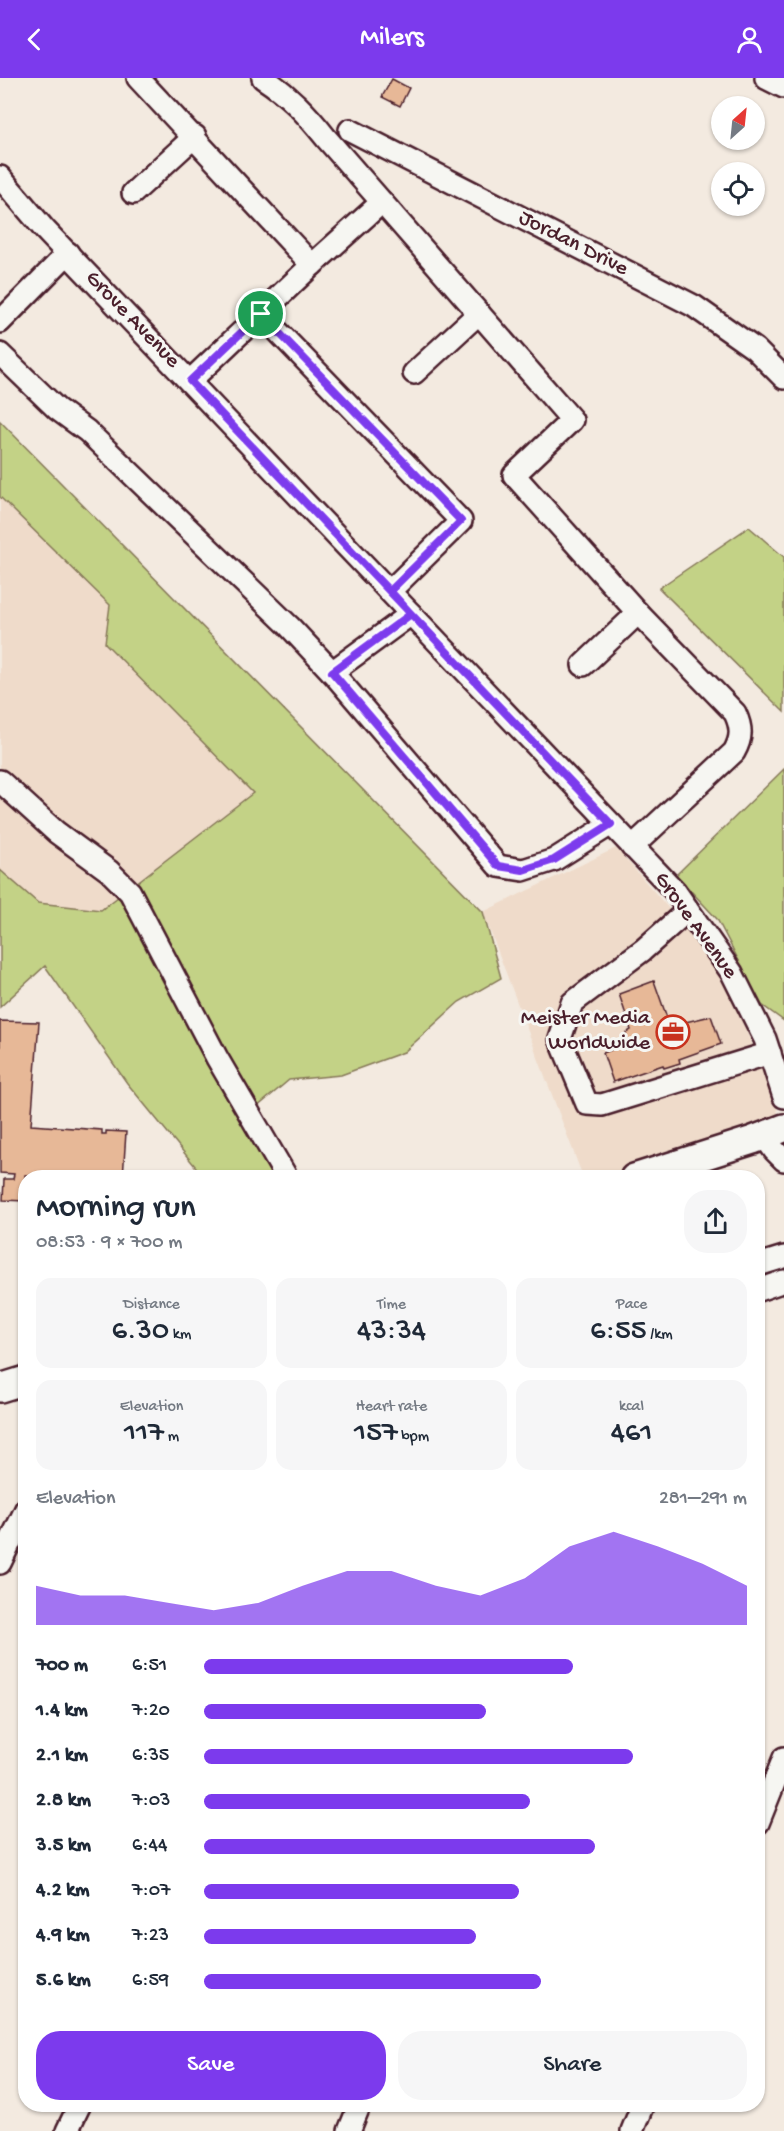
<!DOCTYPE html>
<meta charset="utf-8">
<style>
:root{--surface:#fff;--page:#f6f6f7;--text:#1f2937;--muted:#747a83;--accent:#7c3aed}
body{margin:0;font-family:"Gochi Hand",sans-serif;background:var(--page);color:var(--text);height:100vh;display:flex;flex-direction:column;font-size:22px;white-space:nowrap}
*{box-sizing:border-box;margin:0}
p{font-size:20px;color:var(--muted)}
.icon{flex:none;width:33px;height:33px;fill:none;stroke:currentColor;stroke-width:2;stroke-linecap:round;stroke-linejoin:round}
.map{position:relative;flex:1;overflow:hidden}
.sheet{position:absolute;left:18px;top:1092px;width:747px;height:942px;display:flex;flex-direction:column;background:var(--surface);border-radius:24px;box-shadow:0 2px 4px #0004}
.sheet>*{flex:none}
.needle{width:39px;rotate:27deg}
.controls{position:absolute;left:711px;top:18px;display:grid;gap:12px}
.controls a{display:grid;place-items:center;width:54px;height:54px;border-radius:50%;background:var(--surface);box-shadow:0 2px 4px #0004;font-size:30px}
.pin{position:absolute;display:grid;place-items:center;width:51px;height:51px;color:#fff;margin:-26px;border:3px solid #fff;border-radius:50%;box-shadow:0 2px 6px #0007}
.round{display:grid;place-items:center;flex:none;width:63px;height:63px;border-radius:24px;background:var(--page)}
.summary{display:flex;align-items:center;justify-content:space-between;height:102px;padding:0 18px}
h1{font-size:33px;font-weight:600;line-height:45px}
.stats{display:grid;grid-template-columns:repeat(3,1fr);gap:9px;height:102px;padding:6px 18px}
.stats div{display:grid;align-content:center;border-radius:15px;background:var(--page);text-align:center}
.stats b{font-size:30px;font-weight:600}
.stats small{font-size:16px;font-weight:400}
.stats p{font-size:16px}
.chart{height:168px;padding:12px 18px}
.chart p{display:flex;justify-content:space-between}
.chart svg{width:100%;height:108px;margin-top:6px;fill:var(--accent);opacity:.7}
.primary-button{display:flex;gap:12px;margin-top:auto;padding:12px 18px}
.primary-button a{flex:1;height:69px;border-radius:24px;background:var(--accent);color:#fff;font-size:24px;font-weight:600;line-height:69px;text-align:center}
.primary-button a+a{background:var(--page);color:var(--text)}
ul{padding:0 18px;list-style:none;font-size:20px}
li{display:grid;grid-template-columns:96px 72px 1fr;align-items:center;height:45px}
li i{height:15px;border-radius:8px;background:var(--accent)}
header{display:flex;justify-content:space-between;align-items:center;height:78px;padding:0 18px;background:var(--accent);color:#fff;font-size:27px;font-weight:600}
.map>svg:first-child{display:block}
.built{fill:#efdbca}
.green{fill:#c3d286;stroke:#867858;stroke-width:1.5}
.building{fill:#e7b897;stroke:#4a1f2b;stroke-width:1.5}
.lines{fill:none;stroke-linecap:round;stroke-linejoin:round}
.minor-casing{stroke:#4a1f2b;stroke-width:26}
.major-casing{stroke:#4a1f2b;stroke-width:32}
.minor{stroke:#f6f6f2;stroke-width:21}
.major{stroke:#f6f6f2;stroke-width:27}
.route-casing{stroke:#fff;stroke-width:12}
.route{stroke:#7c3aed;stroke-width:8}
.labels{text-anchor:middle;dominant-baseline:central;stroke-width:6;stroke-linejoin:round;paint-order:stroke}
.street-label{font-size:22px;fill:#4a1f2b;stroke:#f6f6f2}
.poi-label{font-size:22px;fill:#4a1f2b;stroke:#f6f6f2;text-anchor:end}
</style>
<header><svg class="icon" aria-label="back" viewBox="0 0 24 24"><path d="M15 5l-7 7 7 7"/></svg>Milers<svg class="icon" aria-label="person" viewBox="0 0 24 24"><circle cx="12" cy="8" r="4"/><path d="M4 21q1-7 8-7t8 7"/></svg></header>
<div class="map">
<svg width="784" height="2053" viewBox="0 0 784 2053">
<rect width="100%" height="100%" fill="#f3eae0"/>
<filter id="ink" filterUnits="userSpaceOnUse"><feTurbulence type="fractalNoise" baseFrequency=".0167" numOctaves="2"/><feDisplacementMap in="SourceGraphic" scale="12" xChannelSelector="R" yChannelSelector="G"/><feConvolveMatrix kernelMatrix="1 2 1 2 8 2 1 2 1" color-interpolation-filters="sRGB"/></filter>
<g filter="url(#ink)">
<g class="built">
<path d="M0 419 110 527 105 565 253 715 101 832 38 825 0 792Z"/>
<path d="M616 770 718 887 775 1020 779 1042 601 1099H583L483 834Z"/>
</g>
<g class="green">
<path d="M0 343 483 834 501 900 459 924 404 974 341 997 289 1002 249 1036 280 1099H204L127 1005 45 888 0 929V792L38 825 101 832 253 715 105 565 110 527 0 419Z"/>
<path d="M749 449 784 479V634L659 510Z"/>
<path d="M784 691V943L762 927 717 841 676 797Z"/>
</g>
<g class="building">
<path d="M392 1 409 10 400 28 382 19Z"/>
<path d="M654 903 671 951 681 948V945L711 938 721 966 679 981 680 985 664 990 663 987 613 1004 603 975 624 967 623 963 626 955 631 952 619 916Z"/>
<path d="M0 943 39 944 31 1047 102 1052V1056H106V1053L126 1054 123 1100 25 1097 26 1123 3 1122 4 1101H13L14 1096 0 1095Z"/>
</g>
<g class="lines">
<g class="minor-casing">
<g id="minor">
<path d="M138 0 312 187"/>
<path d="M263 0C289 17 307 36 326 60L572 342 514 397 638 535 735 635C742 650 742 660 734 674L632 769"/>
<path d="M766 0 784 9"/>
<path d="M350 52 694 228 755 271 784 300"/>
<path d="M0 99 45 152 675 813 732 895 765 961 784 1019"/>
<path d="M133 115 195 58"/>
<path d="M261 236 461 443 390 513"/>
<path d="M0 244 68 175"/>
<path d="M0 276 57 331 87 353 289 548 332 594 411 536"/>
<path d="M414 295 479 235"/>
<path d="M190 303 312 187 382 124"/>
<path d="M583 587 638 535"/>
<path d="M332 594 498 788 523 792 554 782 611 746"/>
<path d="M0 703 56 754 109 793 130 814 217 980 287 1100"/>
<path d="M688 832 643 872 572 925 560 961 587 1026 602 1027 770 975"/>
<path d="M764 1058 774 1072 784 1082"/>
<path d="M758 1187 784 1179"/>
<path d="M758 1212 784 1203"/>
<path d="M0 1485 26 1431"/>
<path d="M758 1745 784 1680"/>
<path d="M67 2053 80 2026"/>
<path d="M349 2053 360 2026"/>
<path d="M632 2053 643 2026"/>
</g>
</g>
<g class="major-casing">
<g id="major">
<path d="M634 1100 753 1062 784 1050"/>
<path d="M0 1310 26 1302"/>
</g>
</g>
<use href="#minor" class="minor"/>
<use href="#major" class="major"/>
</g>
</g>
<g class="lines" filter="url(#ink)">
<g class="route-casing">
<path id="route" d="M261 236 190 303C330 451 470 598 611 746L554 782 523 792 498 788 332 594 411 536 390 513 461 443 261 236"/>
</g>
<use href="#route" class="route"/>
</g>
<defs>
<g id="office-ring" transform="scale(1.725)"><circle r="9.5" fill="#f6f6f2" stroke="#c8321e" stroke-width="1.5"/><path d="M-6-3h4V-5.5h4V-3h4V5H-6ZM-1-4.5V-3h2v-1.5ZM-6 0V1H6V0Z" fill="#c8321e"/></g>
</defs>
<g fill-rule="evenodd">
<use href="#office-ring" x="673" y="954"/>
</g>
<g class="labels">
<g class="street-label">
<text transform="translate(573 166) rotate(27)">Jordan Drive</text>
<text transform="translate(132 242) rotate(46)">Grove Avenue</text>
<text transform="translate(695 848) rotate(54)">Grove Avenue</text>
</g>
<g class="poi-label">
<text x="650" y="941">Meister Media<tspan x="650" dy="25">Worldwide</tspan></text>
</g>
</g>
</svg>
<div class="controls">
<a><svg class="needle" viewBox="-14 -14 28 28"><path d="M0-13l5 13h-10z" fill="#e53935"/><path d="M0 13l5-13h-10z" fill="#747a83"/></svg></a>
<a><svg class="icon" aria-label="locate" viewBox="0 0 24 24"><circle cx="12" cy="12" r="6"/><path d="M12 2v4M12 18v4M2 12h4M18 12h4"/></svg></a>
</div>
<div class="pin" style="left:261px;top:236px;background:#1e9e55"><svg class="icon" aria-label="arrive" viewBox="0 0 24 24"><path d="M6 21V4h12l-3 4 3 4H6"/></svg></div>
<section class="sheet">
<div class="summary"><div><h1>Morning run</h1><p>08:53 · 9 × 700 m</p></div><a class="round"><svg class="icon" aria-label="share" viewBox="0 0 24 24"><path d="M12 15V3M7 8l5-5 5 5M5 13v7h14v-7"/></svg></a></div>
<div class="stats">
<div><p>Distance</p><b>6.30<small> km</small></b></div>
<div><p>Time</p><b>43:34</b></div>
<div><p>Pace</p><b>6:55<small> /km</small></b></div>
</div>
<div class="stats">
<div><p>Elevation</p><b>117<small> m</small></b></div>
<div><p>Heart rate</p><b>157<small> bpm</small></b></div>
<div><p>kcal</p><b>461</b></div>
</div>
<div class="chart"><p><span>Elevation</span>281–291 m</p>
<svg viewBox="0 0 160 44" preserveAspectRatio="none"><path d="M0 44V28L10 32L20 32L30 35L40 38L50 35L60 28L70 22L80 22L90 28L100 32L110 25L120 12L130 6L140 12L150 19L160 28V44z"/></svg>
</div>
<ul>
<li><b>700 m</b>6:51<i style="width:68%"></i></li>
<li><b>1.4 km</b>7:20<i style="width:52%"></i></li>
<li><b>2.1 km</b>6:35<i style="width:79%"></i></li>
<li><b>2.8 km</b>7:03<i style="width:60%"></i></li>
<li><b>3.5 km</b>6:44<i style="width:72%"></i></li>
<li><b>4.2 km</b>7:07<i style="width:58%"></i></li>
<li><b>4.9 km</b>7:23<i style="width:50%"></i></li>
<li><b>5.6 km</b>6:59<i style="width:62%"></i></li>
</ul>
<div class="primary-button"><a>Save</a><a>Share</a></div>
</section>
</div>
